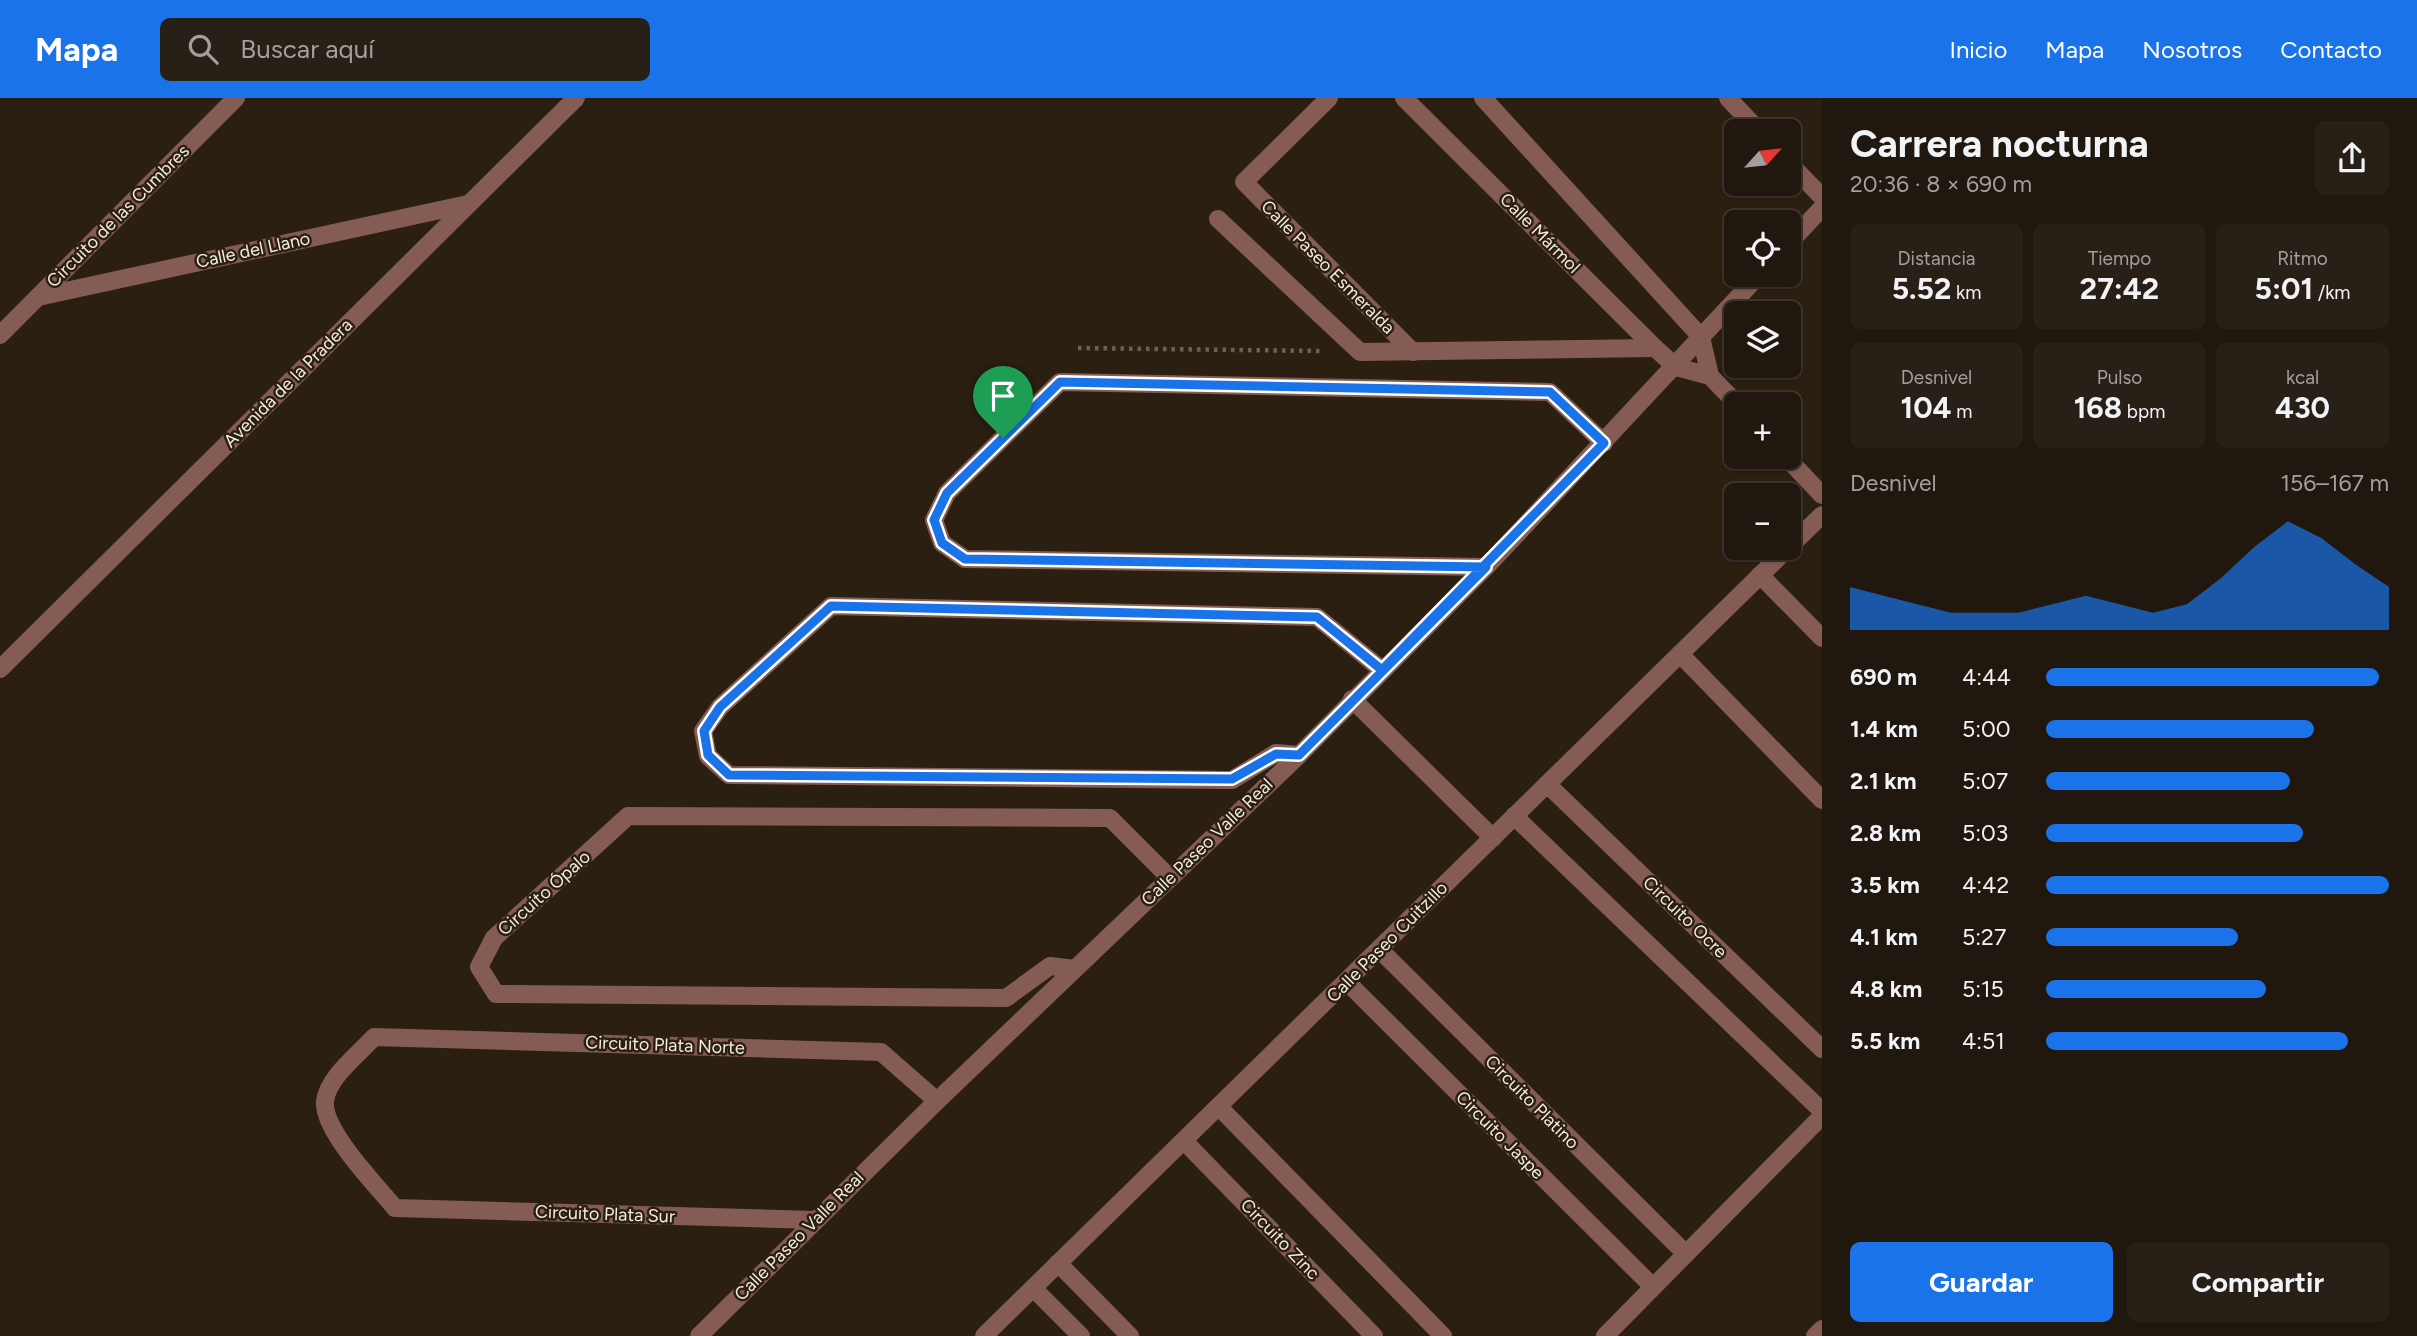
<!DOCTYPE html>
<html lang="es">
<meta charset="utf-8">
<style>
:root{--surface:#20170e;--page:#282017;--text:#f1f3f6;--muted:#a29f9e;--line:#3d362e;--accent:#1a73e8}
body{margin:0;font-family:Figtree,sans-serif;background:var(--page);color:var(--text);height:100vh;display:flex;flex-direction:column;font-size:26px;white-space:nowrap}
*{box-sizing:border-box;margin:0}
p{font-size:23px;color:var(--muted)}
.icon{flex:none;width:38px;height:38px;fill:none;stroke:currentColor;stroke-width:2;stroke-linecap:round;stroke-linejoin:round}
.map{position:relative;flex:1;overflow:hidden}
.details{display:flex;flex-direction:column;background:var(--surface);width:595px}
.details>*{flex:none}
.needle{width:46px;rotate:63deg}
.controls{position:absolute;left:1724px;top:21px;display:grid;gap:14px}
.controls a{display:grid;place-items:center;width:77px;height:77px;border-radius:10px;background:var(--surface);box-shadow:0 2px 5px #0004,0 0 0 2px var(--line);font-size:35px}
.pin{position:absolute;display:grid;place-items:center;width:60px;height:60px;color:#fff;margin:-72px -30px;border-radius:50% 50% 50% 0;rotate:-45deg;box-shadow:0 0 7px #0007}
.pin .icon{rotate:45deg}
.round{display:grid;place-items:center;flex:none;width:74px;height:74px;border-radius:10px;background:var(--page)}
.overview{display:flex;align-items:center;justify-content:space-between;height:119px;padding:0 28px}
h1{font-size:38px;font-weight:700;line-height:52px}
.stats{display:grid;grid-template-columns:repeat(3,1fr);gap:10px;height:119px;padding:7px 28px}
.stats div{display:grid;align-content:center;border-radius:10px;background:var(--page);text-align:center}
.stats b{font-size:30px;font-weight:700}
.stats small{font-size:19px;font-weight:400}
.stats p{font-size:19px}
.chart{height:196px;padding:14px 28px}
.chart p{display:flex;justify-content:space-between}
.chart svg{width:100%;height:126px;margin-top:7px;fill:var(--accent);opacity:.7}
.primary-button{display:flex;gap:14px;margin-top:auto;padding:14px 28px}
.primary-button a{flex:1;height:80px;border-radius:10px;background:var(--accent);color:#fff;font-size:28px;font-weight:700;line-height:80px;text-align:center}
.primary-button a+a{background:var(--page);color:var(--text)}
ul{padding:0 28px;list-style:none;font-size:23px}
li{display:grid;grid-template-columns:112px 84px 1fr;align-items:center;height:52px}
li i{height:18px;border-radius:9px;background:var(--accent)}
header{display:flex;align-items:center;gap:42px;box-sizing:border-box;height:98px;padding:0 35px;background:var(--accent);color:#fff}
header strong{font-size:33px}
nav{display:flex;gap:38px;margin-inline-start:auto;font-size:24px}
.search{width:490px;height:63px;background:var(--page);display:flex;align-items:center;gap:18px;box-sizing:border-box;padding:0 24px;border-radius:10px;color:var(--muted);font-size:26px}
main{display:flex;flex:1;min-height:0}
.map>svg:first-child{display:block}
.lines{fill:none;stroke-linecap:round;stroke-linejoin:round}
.path{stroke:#6b6054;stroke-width:4.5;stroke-dasharray:3.5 5;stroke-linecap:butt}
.minor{stroke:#855c53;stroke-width:18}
.route-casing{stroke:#fff;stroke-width:14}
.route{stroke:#1a73e8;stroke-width:9}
.labels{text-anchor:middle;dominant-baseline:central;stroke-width:5;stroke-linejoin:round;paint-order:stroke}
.street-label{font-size:18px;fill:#f3ebe2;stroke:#2b1f12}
</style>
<header>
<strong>Mapa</strong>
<div class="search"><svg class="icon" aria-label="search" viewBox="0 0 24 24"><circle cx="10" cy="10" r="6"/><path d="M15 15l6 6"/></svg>Buscar aquí</div>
<nav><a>Inicio</a><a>Mapa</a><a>Nosotros</a><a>Contacto</a></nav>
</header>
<main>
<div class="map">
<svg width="1822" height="1238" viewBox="0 0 1822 1238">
<rect width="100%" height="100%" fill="#2b1f12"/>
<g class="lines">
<path class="path" d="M1078 250 1322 253"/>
<g class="minor">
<path d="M1329 0 1244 84 1413 254"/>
<path d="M1404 0 1655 250 1676 269 1710 278 1737 306"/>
<path d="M1483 0 1701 239 1710 278"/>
<path d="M1728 0 1759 33"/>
<path d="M1788 64 1822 99"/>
<path d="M1218 121 1360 254 1655 250"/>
<path d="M1788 146 1822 110"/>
<path d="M38 199 468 106"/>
<path d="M0 237 236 0"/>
<path d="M1786 359 1822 397"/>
<path d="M1788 450 1822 417"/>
<path d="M1486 469 965 461 942 445 934 422 947 395 1060 284 1550 294 1604 345"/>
<path d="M1760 477 1822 540"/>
<path d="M1680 556 1822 702"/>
<path d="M0 571 576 0"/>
<path d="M1352 601 1493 740"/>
<path d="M1299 657 1276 655 1232 682 729 677 708 658 703 633 720 609 831 508 1317 519 1382 572"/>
<path d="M1547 686 1822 951"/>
<path d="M1514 718 1822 1013"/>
<path d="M1379 851 1686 1156"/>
<path d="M1075 871 1050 868 1006 900 496 896 479 869 494 840 628 718 1110 720 1169 779"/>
<path d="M1347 884 1653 1189"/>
<path d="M1219 1009 1443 1238"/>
<path d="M1185 1044 1374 1238"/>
<path d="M815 1122 395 1110C376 1087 322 1032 325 1003 328 979 359 956 374 939L881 954 937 1003"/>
<path d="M1058 1165 1130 1238"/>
<path d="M1033 1190 1081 1238"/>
<path d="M699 1238 937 1003 1299 657 1486 469 1759 177"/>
<path d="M984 1238 1788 450"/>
<path d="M1605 1238 1822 1018"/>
<path d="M1815 1238 1822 1231"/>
</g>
</g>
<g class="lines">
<g class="route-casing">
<path id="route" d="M1003 340 947 395 934 422 942 445 965 461 1486 469 1299 657 1276 656 1232 681 729 677 708 657 704 633 720 609 831 508 1317 519 1382 572 1604 345 1550 294 1060 284 1003 340"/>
</g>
<use href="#route" class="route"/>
</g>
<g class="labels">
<g class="street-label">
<text transform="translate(118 118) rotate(-45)">Circuito de las Cumbres</text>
<text transform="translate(1540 135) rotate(45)">Calle Mármol</text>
<text transform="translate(253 152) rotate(-12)">Calle del Llano</text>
<text transform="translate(1328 169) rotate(45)">Calle Paseo Esmeralda</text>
<text transform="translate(288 285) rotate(-45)">Avenida de la Pradera</text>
<text transform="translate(1207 744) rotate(-44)">Calle Paseo Valle Real</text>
<text transform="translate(544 795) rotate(-42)">Circuito Ópalo</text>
<text transform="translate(1685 819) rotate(44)">Circuito Ocre</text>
<text transform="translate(1387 844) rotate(-45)">Calle Paseo Cuitzillo</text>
<text transform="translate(665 947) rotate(2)">Circuito Plata Norte</text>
<text transform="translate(1532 1004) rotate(45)">Circuito Platino</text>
<text transform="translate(1500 1037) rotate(45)">Circuito Jaspe</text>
<text transform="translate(605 1116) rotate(2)">Circuito Plata Sur</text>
<text transform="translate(799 1138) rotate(-45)">Calle Paseo Valle Real</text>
<text transform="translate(1280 1141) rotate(46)">Circuito Zinc</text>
</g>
</g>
</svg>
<div class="controls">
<a><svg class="needle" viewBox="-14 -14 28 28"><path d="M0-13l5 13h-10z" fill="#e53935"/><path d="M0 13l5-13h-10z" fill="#a29f9e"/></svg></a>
<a><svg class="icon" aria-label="locate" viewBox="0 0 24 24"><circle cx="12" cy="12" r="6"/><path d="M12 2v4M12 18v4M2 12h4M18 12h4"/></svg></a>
<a><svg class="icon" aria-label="layers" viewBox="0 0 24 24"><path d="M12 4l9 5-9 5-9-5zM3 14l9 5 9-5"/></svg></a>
<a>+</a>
<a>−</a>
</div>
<div class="pin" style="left:1003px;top:340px;background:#1e9e55"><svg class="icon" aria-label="arrive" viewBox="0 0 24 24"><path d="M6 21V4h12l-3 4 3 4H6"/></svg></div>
</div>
<section class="details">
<div class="overview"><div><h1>Carrera nocturna</h1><p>20:36 · 8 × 690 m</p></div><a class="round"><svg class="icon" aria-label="share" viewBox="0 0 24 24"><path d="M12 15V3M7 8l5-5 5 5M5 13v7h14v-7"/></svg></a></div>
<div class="stats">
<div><p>Distancia</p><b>5.52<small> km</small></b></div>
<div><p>Tiempo</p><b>27:42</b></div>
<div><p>Ritmo</p><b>5:01<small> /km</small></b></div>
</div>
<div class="stats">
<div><p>Desnivel</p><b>104<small> m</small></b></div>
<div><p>Pulso</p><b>168<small> bpm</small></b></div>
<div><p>kcal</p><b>430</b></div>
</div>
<div class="chart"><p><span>Desnivel</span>156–167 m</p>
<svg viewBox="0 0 160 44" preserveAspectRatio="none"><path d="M0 44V29L10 32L20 35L30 38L40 38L50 38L60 35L70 32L80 35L90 38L100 35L110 26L120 15L130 6L140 12L150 21L160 29V44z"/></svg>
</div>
<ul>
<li><b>690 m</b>4:44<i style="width:97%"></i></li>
<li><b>1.4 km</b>5:00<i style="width:78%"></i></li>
<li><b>2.1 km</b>5:07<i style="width:71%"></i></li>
<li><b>2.8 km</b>5:03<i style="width:75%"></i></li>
<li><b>3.5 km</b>4:42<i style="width:100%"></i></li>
<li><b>4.1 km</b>5:27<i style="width:56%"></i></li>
<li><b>4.8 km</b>5:15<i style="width:64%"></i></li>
<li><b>5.5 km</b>4:51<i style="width:88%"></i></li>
</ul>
<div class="primary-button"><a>Guardar</a><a>Compartir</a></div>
</section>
</main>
